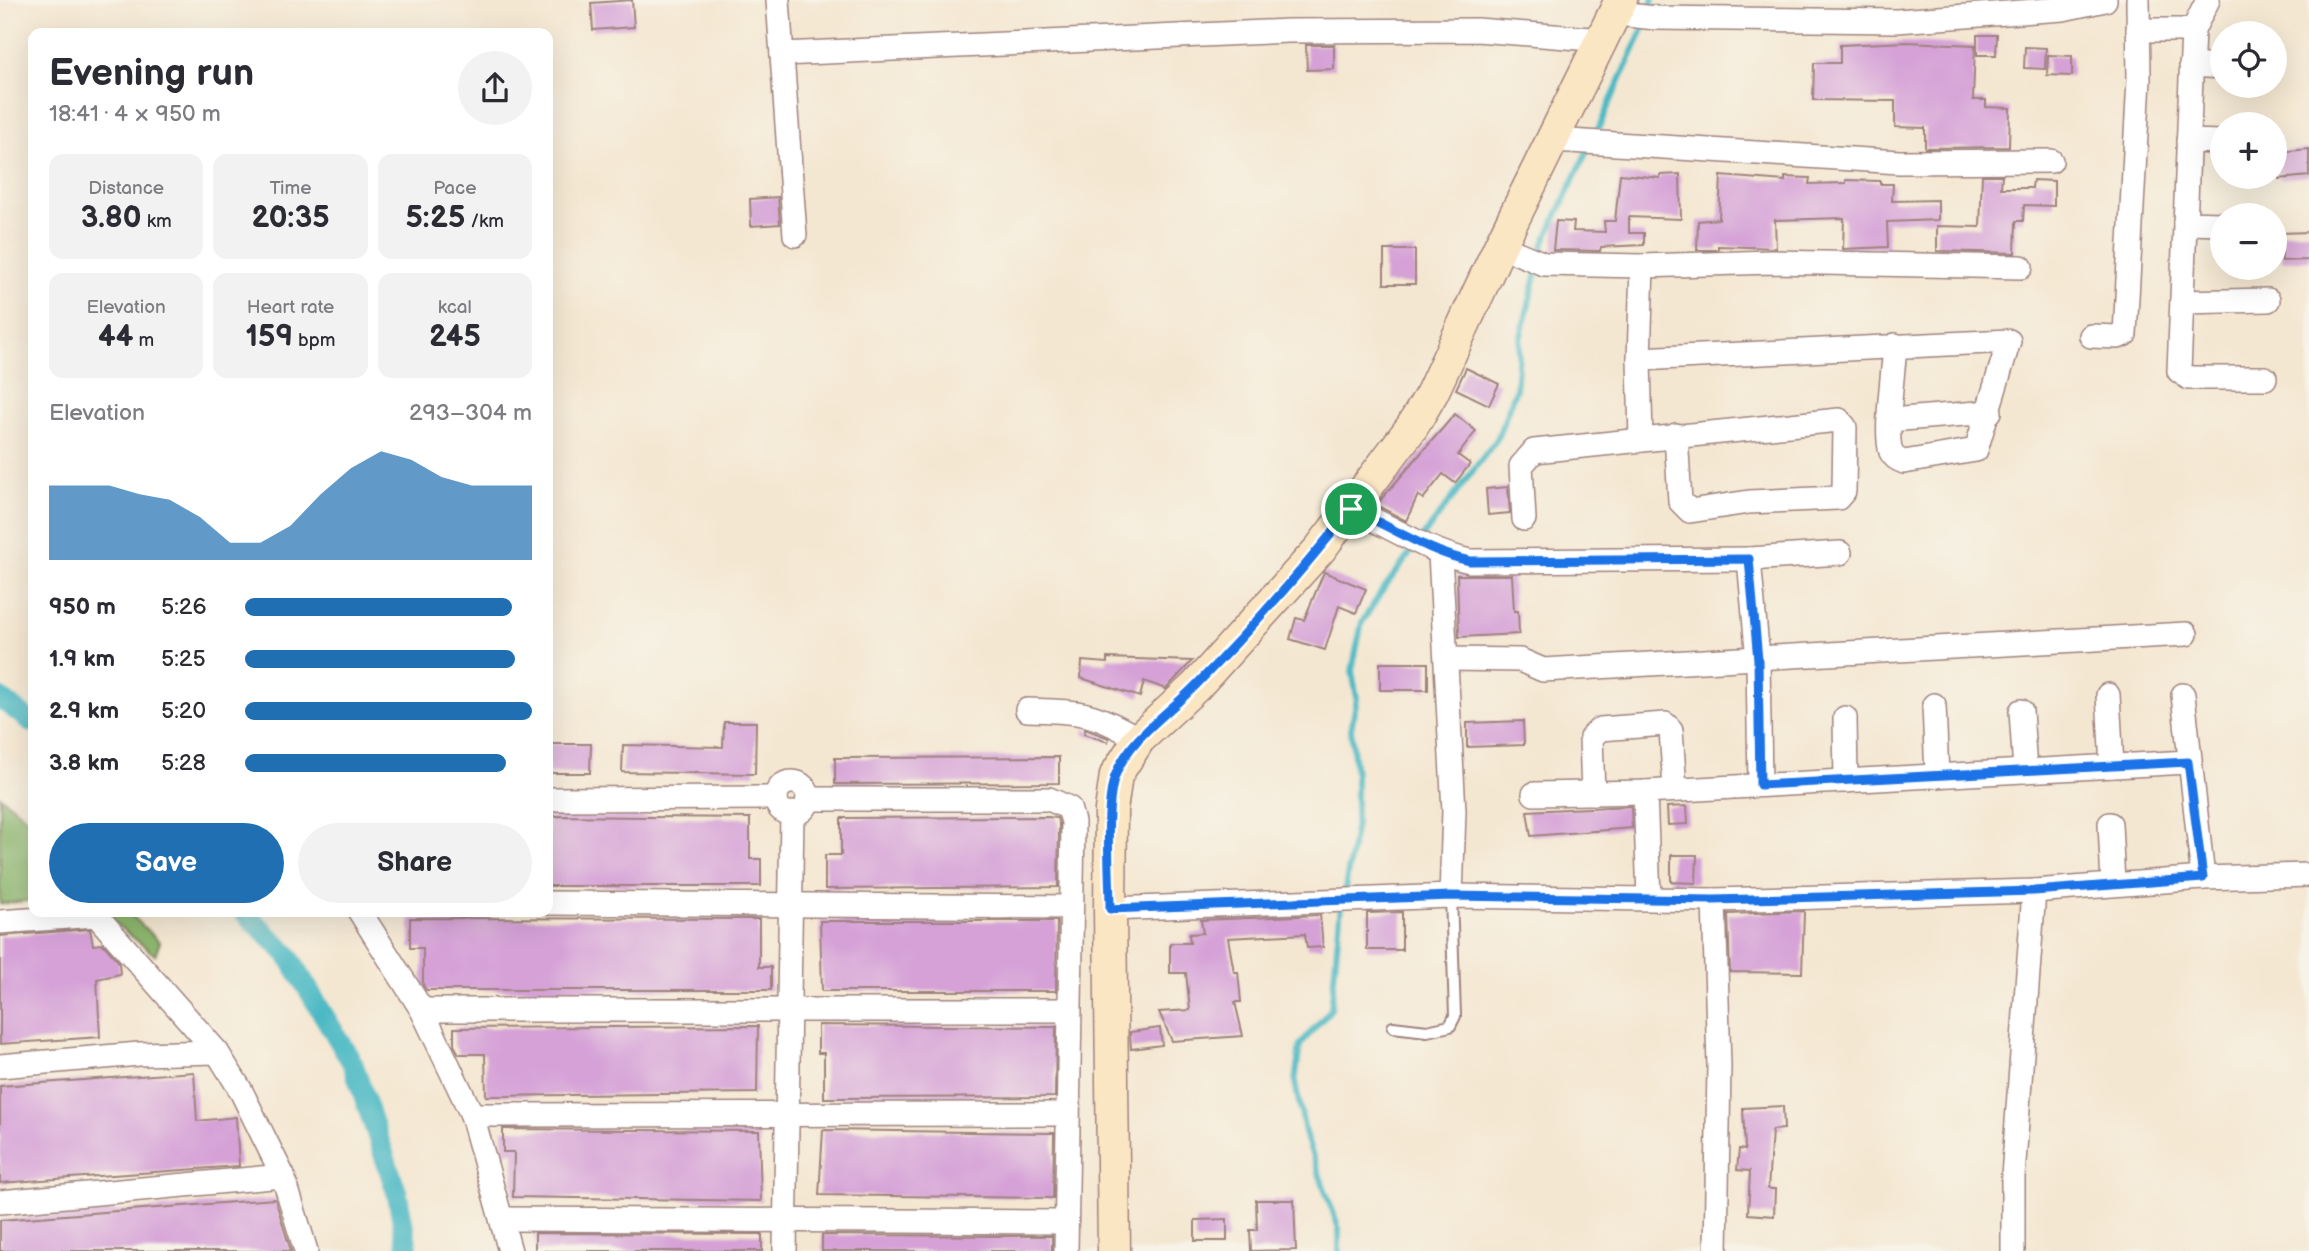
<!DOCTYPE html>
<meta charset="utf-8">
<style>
:root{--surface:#fff;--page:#f2f2f3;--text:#2b2b33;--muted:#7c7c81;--accent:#1f6fb2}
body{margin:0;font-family:"Balsamiq Sans",sans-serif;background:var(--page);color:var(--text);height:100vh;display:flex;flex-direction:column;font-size:26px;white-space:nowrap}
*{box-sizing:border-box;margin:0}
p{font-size:23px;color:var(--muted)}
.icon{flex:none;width:38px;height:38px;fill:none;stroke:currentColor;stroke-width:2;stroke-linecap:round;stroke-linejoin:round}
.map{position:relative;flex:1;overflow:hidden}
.side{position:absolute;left:28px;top:28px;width:525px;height:889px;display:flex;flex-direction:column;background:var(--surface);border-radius:14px;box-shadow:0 7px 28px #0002}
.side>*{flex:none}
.fabs{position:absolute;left:2210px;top:21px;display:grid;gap:14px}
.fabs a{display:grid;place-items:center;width:77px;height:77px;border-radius:50%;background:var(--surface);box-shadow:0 7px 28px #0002;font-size:35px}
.pin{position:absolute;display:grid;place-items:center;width:60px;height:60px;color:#fff;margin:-30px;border:4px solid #fff;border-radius:50%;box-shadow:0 2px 7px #0007}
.round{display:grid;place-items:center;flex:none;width:74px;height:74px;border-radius:37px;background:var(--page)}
.headline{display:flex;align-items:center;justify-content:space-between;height:119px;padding:0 21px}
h1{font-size:38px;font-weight:600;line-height:52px}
.metrics{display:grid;grid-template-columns:repeat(3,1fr);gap:10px;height:119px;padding:7px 21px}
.metrics div{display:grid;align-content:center;border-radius:14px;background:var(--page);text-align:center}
.metrics b{font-size:30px;font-weight:600}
.metrics small{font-size:19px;font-weight:400}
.metrics p{font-size:19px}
.chart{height:196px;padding:14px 21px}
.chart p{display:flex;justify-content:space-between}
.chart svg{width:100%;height:126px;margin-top:7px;fill:var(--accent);opacity:.7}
.primary-button{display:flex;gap:14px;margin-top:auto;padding:14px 21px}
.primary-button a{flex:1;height:80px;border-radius:42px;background:var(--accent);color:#fff;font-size:28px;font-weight:600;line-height:80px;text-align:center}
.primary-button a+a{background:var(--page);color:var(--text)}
ul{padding:0 21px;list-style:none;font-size:23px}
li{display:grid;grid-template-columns:112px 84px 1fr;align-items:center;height:52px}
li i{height:18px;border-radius:9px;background:var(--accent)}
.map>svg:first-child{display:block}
.forest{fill:#8cb66d;stroke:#6b6a4c;stroke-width:2}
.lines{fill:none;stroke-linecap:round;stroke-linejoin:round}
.stream{stroke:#4bb9c4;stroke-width:6}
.canal{stroke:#4bb9c4;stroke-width:21}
.building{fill:#d5a1d7}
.lane-casing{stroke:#9f837e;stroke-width:14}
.street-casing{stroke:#9f837e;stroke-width:26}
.secondary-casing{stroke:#9f837e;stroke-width:35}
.lane{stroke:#fff;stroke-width:10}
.street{stroke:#fff;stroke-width:23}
.secondary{stroke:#fbe6c4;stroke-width:32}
.route-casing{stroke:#fff;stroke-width:14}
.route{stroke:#1a73e8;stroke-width:9}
</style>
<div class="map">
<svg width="2309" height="1251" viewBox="0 0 2309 1251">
<rect width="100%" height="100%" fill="#f7f3e8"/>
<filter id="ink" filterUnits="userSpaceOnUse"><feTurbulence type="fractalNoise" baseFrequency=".0143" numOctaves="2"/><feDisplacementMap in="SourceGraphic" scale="14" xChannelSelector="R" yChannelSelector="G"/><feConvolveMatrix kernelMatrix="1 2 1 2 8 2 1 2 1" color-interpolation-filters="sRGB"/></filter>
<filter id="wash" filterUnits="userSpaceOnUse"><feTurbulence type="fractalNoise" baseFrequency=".00686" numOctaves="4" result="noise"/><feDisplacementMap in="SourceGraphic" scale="28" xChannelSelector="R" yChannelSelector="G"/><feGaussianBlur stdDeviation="1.57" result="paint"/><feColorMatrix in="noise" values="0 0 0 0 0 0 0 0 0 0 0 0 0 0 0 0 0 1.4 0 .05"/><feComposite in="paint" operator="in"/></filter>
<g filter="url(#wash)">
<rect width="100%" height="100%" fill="#f4e7d1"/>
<g class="forest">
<path d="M0 796 33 823V900L0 904Z"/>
<path d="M101 912H128L160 942 155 955Z"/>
</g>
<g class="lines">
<g class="stream">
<path d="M1649 13 1653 0"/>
<path d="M1594 138 1646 23"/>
<path d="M1344 895 1356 823V775L1351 729 1357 698 1352 671 1362 622 1384 588 1497 439 1516 389 1520 340 1544 243 1589 147"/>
<path d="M1339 1251V1229L1306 1137 1295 1082 1300 1045 1331 1009 1341 905"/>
</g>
<g class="canal">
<path d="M0 698 33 723"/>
<path d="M244 912 287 954 353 1064 397 1193 408 1251"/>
</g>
</g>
<g id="blocks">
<g class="building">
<path d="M632 0 634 27 593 30 591 3Z"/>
<path d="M1977 35H1997L1996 55H1977Z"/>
<path d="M1907 42 1975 45 1973 100H1986V107L2010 108 2009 147 1925 148V128L1895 127V101L1813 100 1814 63H1840V45Z"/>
<path d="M1306 45H1334V69L1307 70Z"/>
<path d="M2025 47 2046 48 2045 69 2024 68Z"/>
<path d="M2048 55 2072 56V76L2047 75Z"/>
<path d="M2309 149V176L2279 179 2277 152Z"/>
<path d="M1620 174 1660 178V175L1680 174 1681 219 1629 217V233H1644V245L1601 247 1600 251 1553 250 1556 221 1574 222 1573 231 1605 232 1604 221H1615Z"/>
<path d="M1982 175H2002L2001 188H2032L2033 180 2054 181V206L2024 205 2023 221H2016L2015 253 1937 251V226L1980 227Z"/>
<path d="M1721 176 1785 181V177L1810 178 1809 184 1846 183V180L1880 181V184H1893L1892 201 1938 200V220L1887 222 1888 247 1843 249 1844 218 1775 220 1776 248 1718 246V250H1697L1698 221 1719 219Z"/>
<path d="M778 197 780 224 751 226 750 199Z"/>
<path d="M2309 232V260L2282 261 2281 233Z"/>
<rect x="1384" y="250" width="31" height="34"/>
<path d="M1466 368 1499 384 1489 405 1456 389Z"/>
<path d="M1455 414 1476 431 1458 455 1470 464 1455 483 1443 474 1423 499 1418 495 1406 521 1376 505Z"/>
<path d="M1508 487 1510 513 1488 515 1486 489Z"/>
<path d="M1324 572 1366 589 1356 613 1339 606 1325 650 1290 639 1296 618 1304 620Z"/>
<path d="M1457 575H1512L1514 611H1518L1519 634 1459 637Z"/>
<path d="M1107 658 1192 661 1166 689 1144 681 1140 697 1081 678 1082 661 1107 663Z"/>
<rect x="1380" y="663" width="48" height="27"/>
<path d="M1523 721 1524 745 1467 747V723Z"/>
<path d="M724 722H756L755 774 622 772 623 745 723 747Z"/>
<path d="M1085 729 1109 738 1108 742 1084 734Z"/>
<path d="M548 744H591L590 773H548Z"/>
<path d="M1059 757V783L835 784V758Z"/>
<path d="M1631 806 1632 828 1531 836 1527 811Z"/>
<path d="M1687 806 1688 824 1668 825 1667 807Z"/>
<path d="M548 816 750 818V859H761V886H548Z"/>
<path d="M1048 817 1057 818 1059 824 1058 887 825 889V855H841V818Z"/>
<path d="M1671 855H1697L1696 883 1671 882Z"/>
<path d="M1804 911 1802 973 1730 972 1728 914Z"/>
<path d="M1402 912V950H1367V913Z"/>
<path d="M1320 915 1323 947 1307 948 1305 934 1228 938 1234 972H1238L1241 1002H1235L1243 1036 1172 1041 1159 1012 1190 1010 1186 973H1170V943H1190L1189 934 1203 933 1201 920Z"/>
<path d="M410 918 759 919V967H771V990H426L423 985V948H410Z"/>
<path d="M820 921H1057L1056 991H822Z"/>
<path d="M90 929 93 945 103 944 119 962 120 974 97 979 100 1037 0 1044V936Z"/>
<path d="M818 1025 1056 1027 1055 1097 824 1098V1053H818Z"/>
<path d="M758 1026 757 1093 486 1096 485 1054H459L454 1045V1028Z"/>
<path d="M1160 1028 1162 1045 1131 1049 1130 1032Z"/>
<path d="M194 1072 197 1121 236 1117 239 1166 0 1183V1086Z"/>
<path d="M1783 1106 1784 1129 1772 1130 1768 1189H1775L1774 1216 1748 1214 1750 1171 1737 1170 1739 1149 1745 1150 1743 1108Z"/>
<path d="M503 1129 759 1131 761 1201 513 1197 514 1152H503Z"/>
<path d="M823 1130 1054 1133 1053 1198 819 1195Z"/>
<path d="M275 1199 291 1251H0V1220Z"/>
<path d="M1256 1200H1294L1296 1250 1251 1251 1250 1230H1257Z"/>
<path d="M1227 1219V1241H1195V1220Z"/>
<path d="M535 1233 762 1234V1251H535Z"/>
<path d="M822 1235 1052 1236V1251H822Z"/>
</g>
</g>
</g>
<g filter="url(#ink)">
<use href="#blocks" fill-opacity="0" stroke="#9f837e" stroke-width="2"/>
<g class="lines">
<g class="lane-casing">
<path id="lane" d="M1393 1027 1427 1031 1450 1026 1455 1016 1451 896"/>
</g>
<g class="street-casing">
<g id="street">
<path d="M778 0 795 235"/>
<path d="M1617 14 1656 18 1897 21 2063 9 2105 0"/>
<path d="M2138 30H2193L2208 0"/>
<path d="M2193 30 2179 371 2189 378H2265"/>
<path d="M782 54 1288 31 1477 30 1604 40"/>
<path d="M2191 65 2222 67"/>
<path d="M1554 140 1899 162 2051 161"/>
<path d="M2188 141 2222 142"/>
<path d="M2185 223 2222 224"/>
<path d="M1500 246 1544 264 1642 266 1772 262 2021 267"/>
<path d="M2182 302 2268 300"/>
<path d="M2091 336 2118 337 2125 334 2139 80 2138 0"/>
<path d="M1639 359 2009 341 1976 450 1904 462C1898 460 1894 458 1891 452 1884 432 1894 369 1895 345"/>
<path d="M1890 420 1990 412"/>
<path d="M1641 440 1639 359 1642 266"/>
<path d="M1351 509C1390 526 1428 552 1470 561L1749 559"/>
<path d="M1524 519 1521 466 1534 451 1839 420 1845 427 1844 491 1838 498 1749 502 1690 511 1680 501 1676 435"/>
<path d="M1440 554 1454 811 1451 896"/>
<path d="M1448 659 1520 660 1543 670 2186 634"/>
<path d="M2108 695 2112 766"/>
<path d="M2183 695 2203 878"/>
<path d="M1934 705 1937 776"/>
<path d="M1027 710C1081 712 1092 711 1139 739"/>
<path d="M2021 711 2025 771"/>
<path d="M1845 718 1846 781"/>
<circle cx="792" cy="798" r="16"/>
<path d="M1760 785 1758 660 1749 559 1840 553"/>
<path d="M1645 792 1649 898"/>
<path d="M1593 793 1591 738 1600 729 1665 724 1671 730 1675 790"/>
<path d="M1534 794 1645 792 2188 762"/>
<path d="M548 799 776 798"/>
<path d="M808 799H1049L1069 808 1073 822 1066 1251"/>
<path d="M2110 824 2113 884"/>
<path d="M1714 900 1719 1066 1716 1251"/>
<path d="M548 903 1070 907"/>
<path d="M1110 909 1451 896 1714 900 2034 891 2203 878 2309 875"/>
<path d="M360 912 422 1010 472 1115 510 1251"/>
<path d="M0 922 96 915 217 1052"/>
<path d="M422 1010H1069"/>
<path d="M0 1066 139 1054 217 1052 240 1089 283 1176 306 1251"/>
<path d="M472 1115 1067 1114"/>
<path d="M0 1202 283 1176"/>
<path d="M502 1219 1066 1222"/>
<path d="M785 1251 792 813"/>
<path d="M2013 1251V1176L2034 891"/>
</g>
</g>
<g class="secondary-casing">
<path id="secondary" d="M1114 1251 1110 909 1111 810 1116 775 1139 739 1196 686 1320 549 1412 427 1432 393 1500 246 1621 0"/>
</g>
<use href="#lane" class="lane"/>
<use href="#street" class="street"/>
<use href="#secondary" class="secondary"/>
</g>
</g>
<g class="lines" filter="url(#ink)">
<g class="route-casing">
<path id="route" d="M1351 509C1390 526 1428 552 1470 561L1749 559 1758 660 1760 785 2188 762 2203 878 2034 891 1714 900 1451 896 1110 909C1110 873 1104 809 1115 776 1129 738 1169 713 1196 685 1250 630 1303 570 1351 509Z"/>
</g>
<use href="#route" class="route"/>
</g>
</svg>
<div class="fabs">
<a><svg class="icon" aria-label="locate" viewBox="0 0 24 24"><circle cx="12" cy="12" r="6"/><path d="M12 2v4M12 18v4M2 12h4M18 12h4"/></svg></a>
<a>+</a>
<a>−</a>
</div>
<div class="pin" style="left:1351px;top:509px;background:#1e9e55"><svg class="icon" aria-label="arrive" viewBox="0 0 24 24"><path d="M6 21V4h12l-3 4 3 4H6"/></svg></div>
<section class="side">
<div class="headline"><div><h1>Evening run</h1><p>18:41 · 4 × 950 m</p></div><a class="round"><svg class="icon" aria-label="share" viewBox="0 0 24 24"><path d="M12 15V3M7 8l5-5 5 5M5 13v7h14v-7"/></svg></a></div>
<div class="metrics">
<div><p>Distance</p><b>3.80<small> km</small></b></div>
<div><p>Time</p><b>20:35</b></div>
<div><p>Pace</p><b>5:25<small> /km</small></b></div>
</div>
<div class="metrics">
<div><p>Elevation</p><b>44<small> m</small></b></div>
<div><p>Heart rate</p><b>159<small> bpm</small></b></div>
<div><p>kcal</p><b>245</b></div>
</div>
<div class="chart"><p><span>Elevation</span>293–304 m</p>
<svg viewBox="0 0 160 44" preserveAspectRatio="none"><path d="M0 44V18L10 18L20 18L30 21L40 23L50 29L60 38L70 38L80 32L90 21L100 12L110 6L120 9L130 15L140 18L150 18L160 18V44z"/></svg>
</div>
<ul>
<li><b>950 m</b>5:26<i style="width:93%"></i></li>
<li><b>1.9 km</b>5:25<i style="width:94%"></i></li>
<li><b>2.9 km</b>5:20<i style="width:100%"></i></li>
<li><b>3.8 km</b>5:28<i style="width:91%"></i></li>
</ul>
<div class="primary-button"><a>Save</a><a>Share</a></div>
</section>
</div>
